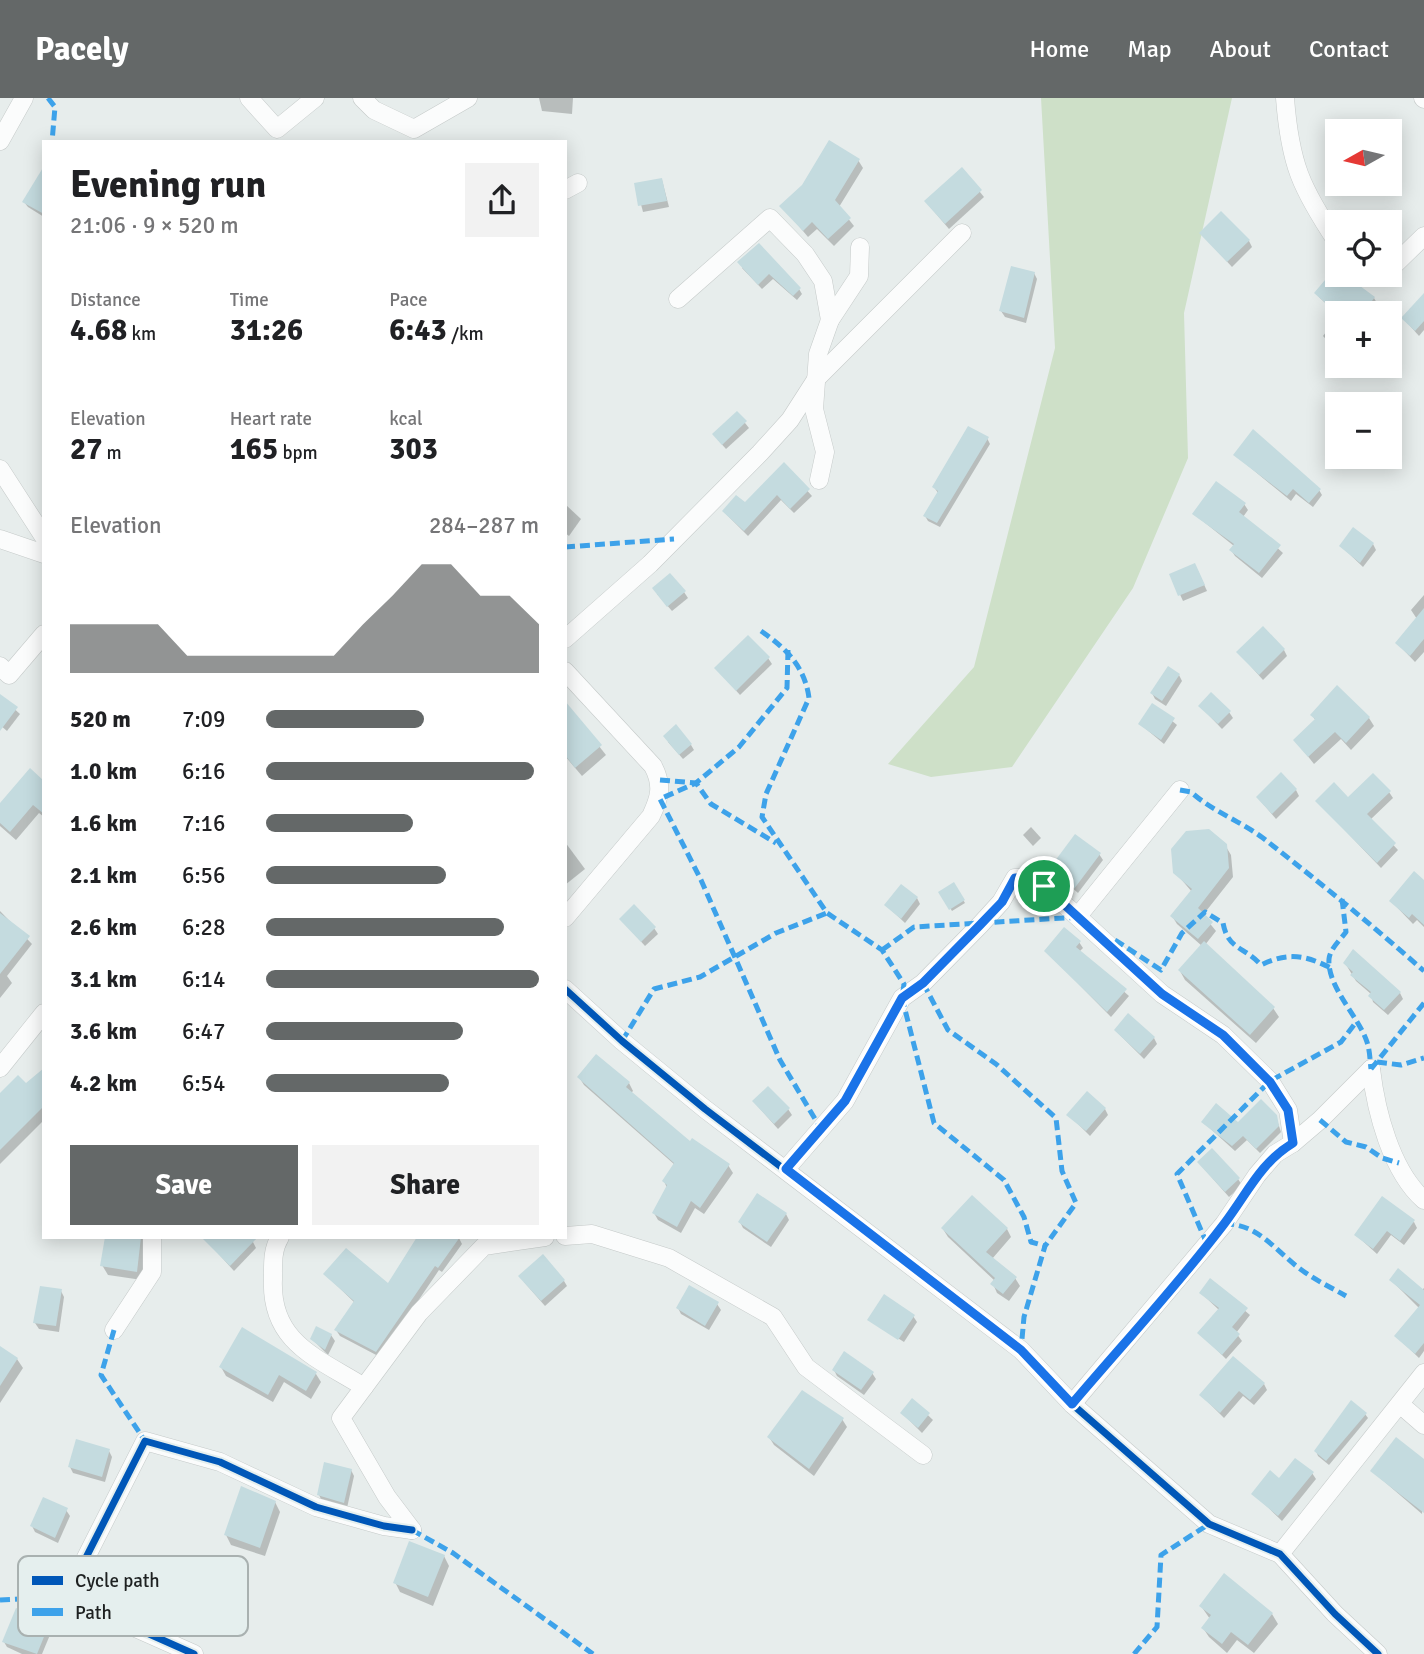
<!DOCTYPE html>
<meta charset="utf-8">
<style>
:root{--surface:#fff;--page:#f2f2f2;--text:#202124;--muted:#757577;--accent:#646868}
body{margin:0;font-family:Signika,sans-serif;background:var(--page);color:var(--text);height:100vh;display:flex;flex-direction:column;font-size:26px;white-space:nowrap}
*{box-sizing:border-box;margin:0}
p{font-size:23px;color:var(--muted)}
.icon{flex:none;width:38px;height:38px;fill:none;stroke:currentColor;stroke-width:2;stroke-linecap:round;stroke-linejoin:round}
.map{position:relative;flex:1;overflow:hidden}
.panel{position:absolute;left:42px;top:42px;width:525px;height:1099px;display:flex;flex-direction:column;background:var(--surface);border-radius:0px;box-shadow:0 4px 18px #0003}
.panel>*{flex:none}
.needle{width:46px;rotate:262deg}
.tools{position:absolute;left:1325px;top:21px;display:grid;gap:14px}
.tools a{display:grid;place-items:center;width:77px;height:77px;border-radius:0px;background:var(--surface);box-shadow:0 4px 18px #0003;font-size:35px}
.pin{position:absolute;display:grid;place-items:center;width:60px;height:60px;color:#fff;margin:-30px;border:4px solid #fff;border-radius:50%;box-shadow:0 2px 7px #0007}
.round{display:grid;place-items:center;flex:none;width:74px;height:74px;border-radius:0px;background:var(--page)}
.head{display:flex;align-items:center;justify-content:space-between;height:119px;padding:0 28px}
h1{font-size:38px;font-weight:800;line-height:52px}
.figures{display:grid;grid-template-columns:repeat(3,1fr);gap:10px;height:119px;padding:7px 28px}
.figures div{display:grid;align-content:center}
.figures b{font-size:30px;font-weight:800}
.figures small{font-size:19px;font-weight:400}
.figures p{font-size:19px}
.chart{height:196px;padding:14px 28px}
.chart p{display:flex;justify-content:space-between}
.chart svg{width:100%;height:126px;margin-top:7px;fill:var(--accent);opacity:.7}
.cta{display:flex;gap:14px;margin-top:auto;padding:14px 28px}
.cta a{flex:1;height:80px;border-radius:0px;background:var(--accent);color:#fff;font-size:28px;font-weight:800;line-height:80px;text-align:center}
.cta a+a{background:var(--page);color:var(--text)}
ul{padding:0 28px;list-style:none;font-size:23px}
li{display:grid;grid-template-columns:112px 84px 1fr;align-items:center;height:52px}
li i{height:18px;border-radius:9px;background:var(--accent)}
header{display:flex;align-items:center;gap:42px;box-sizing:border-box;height:98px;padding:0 35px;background:var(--accent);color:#fff}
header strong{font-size:33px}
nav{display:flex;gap:38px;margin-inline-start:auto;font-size:24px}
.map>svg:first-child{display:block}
.green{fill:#cee0c8}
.shadow{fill:#0003}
.building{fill:#c4dbdf}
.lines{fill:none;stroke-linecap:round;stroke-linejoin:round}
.minor-casing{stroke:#c5cac9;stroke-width:19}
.minor{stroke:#fbfcfc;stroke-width:18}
.quiet{stroke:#3da2ea;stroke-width:5;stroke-dasharray:10 5;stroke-linecap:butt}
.cycleway-casing{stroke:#e5efee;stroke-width:11}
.cycleway{stroke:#0057b8;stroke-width:7}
.route-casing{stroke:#fff;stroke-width:14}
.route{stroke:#1a73e8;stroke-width:9}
.key{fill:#e5efee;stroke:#a9b1b0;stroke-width:2}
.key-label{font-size:19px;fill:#1e2121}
</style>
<header>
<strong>Pacely</strong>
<nav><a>Home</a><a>Map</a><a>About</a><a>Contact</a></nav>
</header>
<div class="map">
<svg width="1424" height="1556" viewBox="0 0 1424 1556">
<rect width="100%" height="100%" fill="#e7edec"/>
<path class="green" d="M1041 0H1232L1184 215 1188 360 1133 490 1012 669 931 679 888 666 974 569 1055 250Z"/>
<g class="shadow">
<path d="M539 0H573L572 16 542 13Z"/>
<path d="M858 62 863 70 839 109 854 128 834 148 817 131 808 139 782 108Z"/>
<path d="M44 72V119L28 109 24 104Z"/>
<path d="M962 72 984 99 949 131 926 104Z"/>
<path d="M662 82 669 109 643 114 636 87Z"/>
<path d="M1201 135 1249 143 1252 149 1232 169Z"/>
<path d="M759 147 799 191 802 196 797 202 773 181 762 191 742 170Z"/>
<path d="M1337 172V177H1343L1374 200 1377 205 1369 215 1337 216 1320 200 1316 195Z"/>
<path d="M1034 175 1037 181 1026 225 1005 219 1001 213Z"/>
<path d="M1424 199V232L1419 238 1403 220Z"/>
<path d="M1337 220V253L1323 238Z"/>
<path d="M737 315 749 330 726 351 718 342Z"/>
<path d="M987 340 990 346 940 429 928 423 925 418 938 395 934 389Z"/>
<path d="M1235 357 1319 392 1322 397 1313 409 1296 396 1291 403Z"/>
<path d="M784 367 812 398 794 415 781 402 748 438 724 414 745 407Z"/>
<path d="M565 406 581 421 569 438 565 435Z"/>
<path d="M1244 406 1248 412 1243 419 1283 455 1262 480 1235 458 1231 452 1234 448 1194 416Z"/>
<path d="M1373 446 1376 452 1363 469 1341 448Z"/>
<path d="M1198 473 1207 493 1183 503 1171 477Z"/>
<path d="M684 494 688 500 672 513 657 496Z"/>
<path d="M1424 497V554L1415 564 1397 545 1417 521 1411 512Z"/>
<path d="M1284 552 1287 558 1263 582 1239 555Z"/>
<path d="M768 560 772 566 740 597 716 570Z"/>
<path d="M1179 577 1182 583 1166 608 1155 601 1152 595Z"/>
<path d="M0 598 20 616 7 633 0 627Z"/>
<path d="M565 605 606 657 582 678 565 658Z"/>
<path d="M1153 607 1177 627 1164 646 1140 626Z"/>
<path d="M1201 609 1229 614 1233 620 1222 631Z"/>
<path d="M1312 617 1369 620 1374 628 1351 652 1341 641 1314 666 1295 642 1316 623Z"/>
<path d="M668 644 691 647 694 652 683 661Z"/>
<path d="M44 685V719L39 715 16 742 0 728V707Z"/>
<path d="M1296 692 1299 698 1276 721 1258 700Z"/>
<path d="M1389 694 1393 700 1370 722 1398 752 1381 770 1317 703Z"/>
<path d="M1031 729 1041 740 1033 748 1023 737Z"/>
<path d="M565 744 585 771 565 787Z"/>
<path d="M1225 747 1231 757 1233 779 1203 817 1216 833 1205 847 1273 910 1279 919 1256 945 1185 882 1180 873 1202 848 1177 826 1172 818 1192 794 1175 774Z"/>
<path d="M1099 756 1103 762 1078 795 1051 771Z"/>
<path d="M1424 784V829L1417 822 1413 826 1391 803Z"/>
<path d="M954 787 965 805 952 813 941 795Z"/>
<path d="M917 800 920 806 905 825 886 807Z"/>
<path d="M0 813 32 846 7 878 12 885 0 900Z"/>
<path d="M621 821 654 830 658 836 645 848Z"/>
<path d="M1079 844 1083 850 1079 854 1129 898 1111 919 1046 853Z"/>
<path d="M1345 865 1400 895 1403 901 1388 917 1373 904 1371 896 1356 883Z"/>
<path d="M1116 933 1154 940 1157 946 1144 961Z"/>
<path d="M44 973V1022L0 1066V997L26 988Z"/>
<path d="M579 979 629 985 633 993 630 996 690 1046 728 1067 733 1075 704 1116 695 1110 681 1135 658 1122 654 1115 667 1090 664 1083 675 1067 584 987Z"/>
<path d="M754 1004 788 1011 792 1017 778 1031Z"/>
<path d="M1105 1011 1108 1017 1090 1038 1069 1017Z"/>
<path d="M1276 1019 1281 1034 1260 1055 1247 1042 1235 1053 1203 1024 1238 1026Z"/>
<path d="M1199 1065 1238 1081 1242 1087 1229 1099Z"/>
<path d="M786 1116 789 1122 771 1149 743 1130 740 1124Z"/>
<path d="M1414 1124 1417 1130 1404 1147 1391 1137 1377 1156 1356 1137Z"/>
<path d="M943 1131H1007L1011 1139 992 1161 1015 1180 1020 1188 1009 1203 997 1195 993 1186 995 1183 948 1139Z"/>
<path d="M107 1139H148L142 1182 108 1177 102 1167Z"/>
<path d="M459 1140 462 1146 442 1174 439 1172 380 1259 340 1238 336 1232 355 1205 326 1177 388 1188Z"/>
<path d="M206 1142 253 1144 256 1150 234 1173Z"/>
<path d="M1391 1182 1422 1192 1424 1190V1253L1419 1260 1396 1238 1420 1211Z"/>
<path d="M564 1183 567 1188 545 1208 524 1184Z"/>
<path d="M1210 1183 1250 1217 1236 1235 1242 1243 1226 1261 1200 1235 1219 1212 1201 1195Z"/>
<path d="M61 1193 64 1199 59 1234 39 1231 35 1225Z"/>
<path d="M717 1206 721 1212 709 1232 681 1216 678 1210Z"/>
<path d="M913 1218 917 1224 904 1244 869 1222Z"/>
<path d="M331 1237 335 1243 328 1257 312 1241Z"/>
<path d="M0 1250 17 1261 23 1270 0 1305Z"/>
<path d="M221 1269 316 1276 321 1284 311 1301 284 1284 273 1304 226 1278Z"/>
<path d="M834 1272 872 1275 876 1281 864 1297 837 1278Z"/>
<path d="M1264 1286 1267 1292 1254 1307 1243 1298 1224 1320 1201 1297Z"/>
<path d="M912 1302 933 1322 922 1335 902 1315Z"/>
<path d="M1365 1316 1368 1320 1329 1367 1318 1358 1316 1353Z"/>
<path d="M842 1321 847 1329 814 1378 774 1347 769 1339Z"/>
<path d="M109 1353 112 1359 105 1384 73 1375 70 1369Z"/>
<path d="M1424 1364 1422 1416 1372 1373Z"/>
<path d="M351 1372 354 1378 347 1410 322 1403 319 1397Z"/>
<path d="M1312 1375 1316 1381 1282 1423 1254 1396 1279 1382Z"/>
<path d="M275 1404 280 1414 265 1458 231 1447 226 1437Z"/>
<path d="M66 1412 70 1418 58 1445 35 1434 32 1428Z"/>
<path d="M444 1458 449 1468 433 1508 400 1494 395 1484Z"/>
<path d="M1201 1508 1272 1516 1278 1526 1254 1555 1237 1542 1227 1555 1209 1539 1203 1530 1210 1521Z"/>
<path d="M49 1526 52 1532 42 1556H22L7 1549 4 1544Z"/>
</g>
<g class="building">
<path d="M829 42 860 61 835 102 851 120 828 141 812 124 803 133 779 108 802 87Z"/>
<path d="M44 68V116L22 104Z"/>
<path d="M962 69 982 92 945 126 924 103Z"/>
<path d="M662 80 667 103 638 108 634 85Z"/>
<path d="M1221 113 1250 142 1227 164 1199 135Z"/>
<path d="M759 145 801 190 793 198 769 176 758 187 737 164Z"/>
<path d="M1011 168 1035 174 1024 220 999 213Z"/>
<path d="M1336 169 1337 177H1345L1375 199 1363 215H1337L1314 195Z"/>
<path d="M1424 195V223L1415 233 1401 220Z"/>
<path d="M737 313 747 323 722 347 712 336Z"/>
<path d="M968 328 989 339 937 425 923 418 938 393 932 389Z"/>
<path d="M1253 331 1321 391 1309 405 1293 391 1287 398 1233 357Z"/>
<path d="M784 364 810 391 790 411 777 397 744 433 722 413 736 397 745 404Z"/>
<path d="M1216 383 1246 405 1239 414 1281 447 1259 475 1229 452 1234 446 1192 416Z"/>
<path d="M1353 429 1374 445 1360 465 1339 448Z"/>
<path d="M1195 465 1205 487 1178 498 1169 476Z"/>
<path d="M670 475 686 493 667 509 652 490Z"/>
<path d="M1424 510V541L1410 558 1395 545Z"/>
<path d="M1263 528 1285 551 1259 577 1236 554Z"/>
<path d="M748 537 770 559 736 593 714 570Z"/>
<path d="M1168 568 1180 576 1162 603 1150 595Z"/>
<path d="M1337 587 1370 619 1346 645 1335 634 1308 659 1293 642 1315 621 1310 617Z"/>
<path d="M1211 594 1231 613 1218 626 1198 608Z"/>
<path d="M0 596 18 609 0 633Z"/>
<path d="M565 603 602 647 575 670 565 657Z"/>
<path d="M1152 605 1175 620 1161 642 1138 626Z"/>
<path d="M676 626 692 646 679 657 663 638Z"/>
<path d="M30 670 44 683V716L33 707 10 734 0 725V705Z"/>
<path d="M1281 674 1297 691 1272 716 1256 699Z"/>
<path d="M1373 675 1391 693 1367 716 1396 745 1377 765 1315 703 1334 684 1348 699Z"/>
<path d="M1209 731 1227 746 1229 770 1198 810 1213 824 1198 841 1170 818 1192 791 1173 775 1171 751 1186 733Z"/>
<path d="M1075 736 1101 755 1074 791 1049 771Z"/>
<path d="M1414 773 1424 782V827L1412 816 1409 820 1389 803Z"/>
<path d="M954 784 965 802 949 812 938 794Z"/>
<path d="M901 786 918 799 901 821 884 807Z"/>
<path d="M634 806 656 829 641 844 619 821Z"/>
<path d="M0 815 30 838 0 876Z"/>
<path d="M1064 829 1081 843 1076 849 1127 891 1107 914 1044 853Z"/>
<path d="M1204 843 1275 909 1250 937 1178 872Z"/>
<path d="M1353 851 1401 894 1384 912 1368 898 1371 894 1350 877 1353 874 1343 865Z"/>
<path d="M1128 915 1155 939 1140 956 1114 932Z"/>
<path d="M596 956 630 984 626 989 690 1043 692 1040 730 1066 700 1110 691 1103 677 1129 652 1115 667 1087 662 1083 674 1065 577 979Z"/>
<path d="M44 970V1008L0 1052V995L18 977 26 985Z"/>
<path d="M768 988 790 1010 774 1026 752 1003Z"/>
<path d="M1087 993 1106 1010 1086 1033 1066 1017Z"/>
<path d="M1261 1001 1277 1017 1279 1028 1256 1051 1243 1038 1232 1048 1201 1024 1216 1005 1238 1024Z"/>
<path d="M1212 1050 1240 1080 1225 1094 1197 1064Z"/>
<path d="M757 1095 787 1115 767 1144 738 1124Z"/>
<path d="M972 1097 1008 1130 986 1154 1017 1179 1003 1196 990 1186 995 1180 941 1130Z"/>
<path d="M1382 1098 1415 1122 1400 1143 1387 1133 1373 1151 1354 1137Z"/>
<path d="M105 1139H141L137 1174 100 1168Z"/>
<path d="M201 1139H258L230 1168Z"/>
<path d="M417 1139H460L438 1170 435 1168 376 1254 334 1232 354 1203 323 1176 346 1150 388 1185Z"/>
<path d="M543 1156 565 1182 541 1203 518 1178Z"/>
<path d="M1398 1170 1424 1192V1245L1415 1256 1394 1238 1420 1207 1389 1182Z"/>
<path d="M1210 1180 1248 1210 1232 1229 1240 1236 1222 1257 1197 1235 1219 1210 1199 1195Z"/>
<path d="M689 1187 719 1204 705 1228 676 1210Z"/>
<path d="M40 1188 62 1191 56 1228 33 1225Z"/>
<path d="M884 1196 915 1217 898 1242 867 1222Z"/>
<path d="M316 1228 332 1236 325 1252 310 1241Z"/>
<path d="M242 1229 317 1274 306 1293 279 1277 268 1297 219 1269Z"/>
<path d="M0 1248 18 1260 0 1288Z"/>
<path d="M844 1253 874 1274 861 1292 832 1272Z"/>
<path d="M1233 1258 1265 1285 1250 1302 1239 1293 1220 1315 1199 1297Z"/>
<path d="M802 1292 844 1320 809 1371 767 1339Z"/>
<path d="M912 1300 930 1315 918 1330 900 1315Z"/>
<path d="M1351 1302 1367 1315 1326 1363 1314 1353Z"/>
<path d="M1396 1339 1424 1361V1415L1370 1373Z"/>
<path d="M76 1341 110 1351 102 1379 68 1369Z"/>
<path d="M1295 1360 1314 1374 1278 1418 1251 1396 1270 1372 1279 1380Z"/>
<path d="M324 1364 352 1371 344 1405 317 1397Z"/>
<path d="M241 1388 276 1403 260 1450 224 1437Z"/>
<path d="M43 1399 68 1410 55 1440 30 1428Z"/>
<path d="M409 1443 445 1457 428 1499 393 1485Z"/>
<path d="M1224 1475 1273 1515 1248 1547 1231 1534 1222 1546 1201 1530 1211 1517 1199 1508Z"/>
<path d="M16 1510 50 1524 37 1556 2 1544Z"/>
</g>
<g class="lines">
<g class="minor-casing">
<g id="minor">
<path d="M249 0 277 31 315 0"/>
<path d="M362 0 374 12 414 31 468 0"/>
<path d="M1285 0C1290 66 1301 90 1337 144"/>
<path d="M1423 0 1424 1"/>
<path d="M0 43 24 0"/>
<path d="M565 92 578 85"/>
<path d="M1390 171 1424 138"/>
<path d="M678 201 770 120 805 156 823 183 830 222"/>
<path d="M0 371 44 439"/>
<path d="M819 382 825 354 814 311 818 256 830 222 859 178 860 149"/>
<path d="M0 441 44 456"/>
<path d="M565 541 650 466 760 355 790 322 817 280 962 135"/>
<path d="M0 568 9 577 44 536"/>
<path d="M565 573 653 668C663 687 660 699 651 718L565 820"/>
<path d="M1078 818 1180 692"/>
<path d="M565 891 622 943 705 1011 1021 1252 1072 1306 1209 1426 1280 1456 1335 1516 1378 1556"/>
<path d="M0 970 44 915"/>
<path d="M1371 971C1376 1013 1391 1073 1424 1102"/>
<path d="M786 1071 845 1003 902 900 923 885 980 827 1001 804 1015 780H1028L1044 788 1162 896 1223 937 1270 983 1288 1012 1293 1045"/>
<path d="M565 1138 592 1136 669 1160 773 1219 806 1269 923 1357"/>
<path d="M280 1139C272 1152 273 1166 273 1181 270 1245 318 1260 364 1289"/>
<path d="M114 1232 152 1174V1139"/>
<path d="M1072 1306 1224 1126 1257 1077 1275 1056 1293 1045 1320 1022 1371 971"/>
<path d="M1401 1307 1424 1327"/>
<path d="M412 1432 387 1399 341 1320 419 1215 484 1148 545 1139"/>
<path d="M1280 1456 1424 1275"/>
<path d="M194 1556 66 1499 145 1343 220 1364 316 1409 384 1428 412 1432"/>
</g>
</g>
<use href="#minor" class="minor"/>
<g class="quiet">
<path d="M48 0 55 9 52 44"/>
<path d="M565 449 674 441"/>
<path d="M761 533C786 550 805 569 809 600L766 696 762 719 827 815 882 852 904 886 902 900 934 1025 1004 1082 1024 1119 1031 1144 1045 1148"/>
<path d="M788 552 787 590 739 649 696 685 660 701 701 782 780 962 821 1031"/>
<path d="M660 682 696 685 711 706 776 745"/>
<path d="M1180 692 1191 694C1212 713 1240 723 1263 740 1318 783 1372 827 1424 873"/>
<path d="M1342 801 1346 834C1340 842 1330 851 1329 861 1327 889 1359 919 1367 944 1370 953 1370 963 1371 971"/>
<path d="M1115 842 1161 872 1182 835 1205 814 1223 825C1228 852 1244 848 1261 867 1288 854 1305 857 1331 870"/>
<path d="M882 852 914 829 1080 819"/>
<path d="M923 885 948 932 996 966 1056 1020 1062 1073 1076 1105 1045 1148 1024 1219 1021 1252"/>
<path d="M622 943 654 891 700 879 776 835 827 815"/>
<path d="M1377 964 1401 967 1424 960"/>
<path d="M1371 971 1424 905"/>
<path d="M1320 1022 1346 1044 1366 1049 1382 1060 1399 1065"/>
<path d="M1224 1126C1259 1125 1277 1155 1303 1173 1317 1183 1332 1190 1346 1198"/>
<path d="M1207 1146 1177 1076 1270 983 1341 944 1357 923"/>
<path d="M114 1232 101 1277 145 1343"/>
<path d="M412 1432 453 1455 593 1556"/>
<path d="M0 1502 66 1499"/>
<path d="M1134 1556 1157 1529 1161 1457 1209 1426"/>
</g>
<g class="cycleway-casing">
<g id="cycleway">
<path d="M565 891 622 943 705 1011 1021 1252 1072 1306 1209 1426 1280 1456 1335 1516 1378 1556"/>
<path d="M786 1071 845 1003 902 900 923 885 980 827 1001 804 1015 780H1028L1044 788 1162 896 1223 937 1270 983 1288 1012 1293 1045"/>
<path d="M194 1556 66 1499 145 1343 220 1364 316 1409 384 1428 412 1432"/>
</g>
</g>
<use href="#cycleway" class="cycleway"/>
</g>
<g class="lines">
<g class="route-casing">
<path id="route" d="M1015 780H1028L1044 788 1162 896 1223 937 1270 984 1288 1012 1293 1045C1260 1065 1247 1096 1224 1126 1177 1188 1123 1246 1072 1306L1021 1252 786 1071 845 1003 902 900 923 885 980 827 1002 804Z"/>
</g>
<use href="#route" class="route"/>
</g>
<rect x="18" y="1458" width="230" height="80" rx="10" class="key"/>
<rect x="32" y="1478" width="31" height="9" fill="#0057b8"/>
<rect x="32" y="1510" width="31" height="8" fill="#3da2ea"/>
<g class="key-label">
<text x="75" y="1489">Cycle path</text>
<text x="75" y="1521">Path</text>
</g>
</svg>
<div class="tools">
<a><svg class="needle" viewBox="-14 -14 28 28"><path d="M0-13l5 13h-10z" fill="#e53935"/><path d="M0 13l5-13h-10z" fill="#757577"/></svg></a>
<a><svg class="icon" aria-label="locate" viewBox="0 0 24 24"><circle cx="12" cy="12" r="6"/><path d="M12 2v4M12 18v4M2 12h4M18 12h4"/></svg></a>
<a>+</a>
<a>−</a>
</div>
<div class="pin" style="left:1044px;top:788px;background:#1e9e55"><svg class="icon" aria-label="arrive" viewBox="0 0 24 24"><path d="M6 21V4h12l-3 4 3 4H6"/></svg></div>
<section class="panel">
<div class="head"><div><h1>Evening run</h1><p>21:06 · 9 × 520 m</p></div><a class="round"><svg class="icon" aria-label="share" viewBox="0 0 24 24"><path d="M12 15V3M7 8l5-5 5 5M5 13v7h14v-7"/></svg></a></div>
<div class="figures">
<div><p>Distance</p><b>4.68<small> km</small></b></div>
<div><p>Time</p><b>31:26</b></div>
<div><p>Pace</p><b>6:43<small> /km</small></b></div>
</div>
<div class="figures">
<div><p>Elevation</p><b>27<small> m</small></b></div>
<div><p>Heart rate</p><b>165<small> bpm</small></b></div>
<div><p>kcal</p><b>303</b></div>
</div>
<div class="chart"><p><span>Elevation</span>284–287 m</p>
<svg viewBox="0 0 160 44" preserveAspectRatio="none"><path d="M0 44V27L10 27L20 27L30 27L40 38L50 38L60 38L70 38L80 38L90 38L100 27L110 17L120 6L130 6L140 17L150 17L160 27V44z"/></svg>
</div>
<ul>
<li><b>520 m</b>7:09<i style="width:58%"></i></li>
<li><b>1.0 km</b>6:16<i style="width:98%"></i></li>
<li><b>1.6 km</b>7:16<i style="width:54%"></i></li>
<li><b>2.1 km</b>6:56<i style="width:66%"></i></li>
<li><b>2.6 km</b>6:28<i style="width:87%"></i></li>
<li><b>3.1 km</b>6:14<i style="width:100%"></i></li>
<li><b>3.6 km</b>6:47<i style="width:72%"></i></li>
<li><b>4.2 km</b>6:54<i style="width:67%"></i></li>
</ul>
<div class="cta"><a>Save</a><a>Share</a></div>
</section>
</div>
